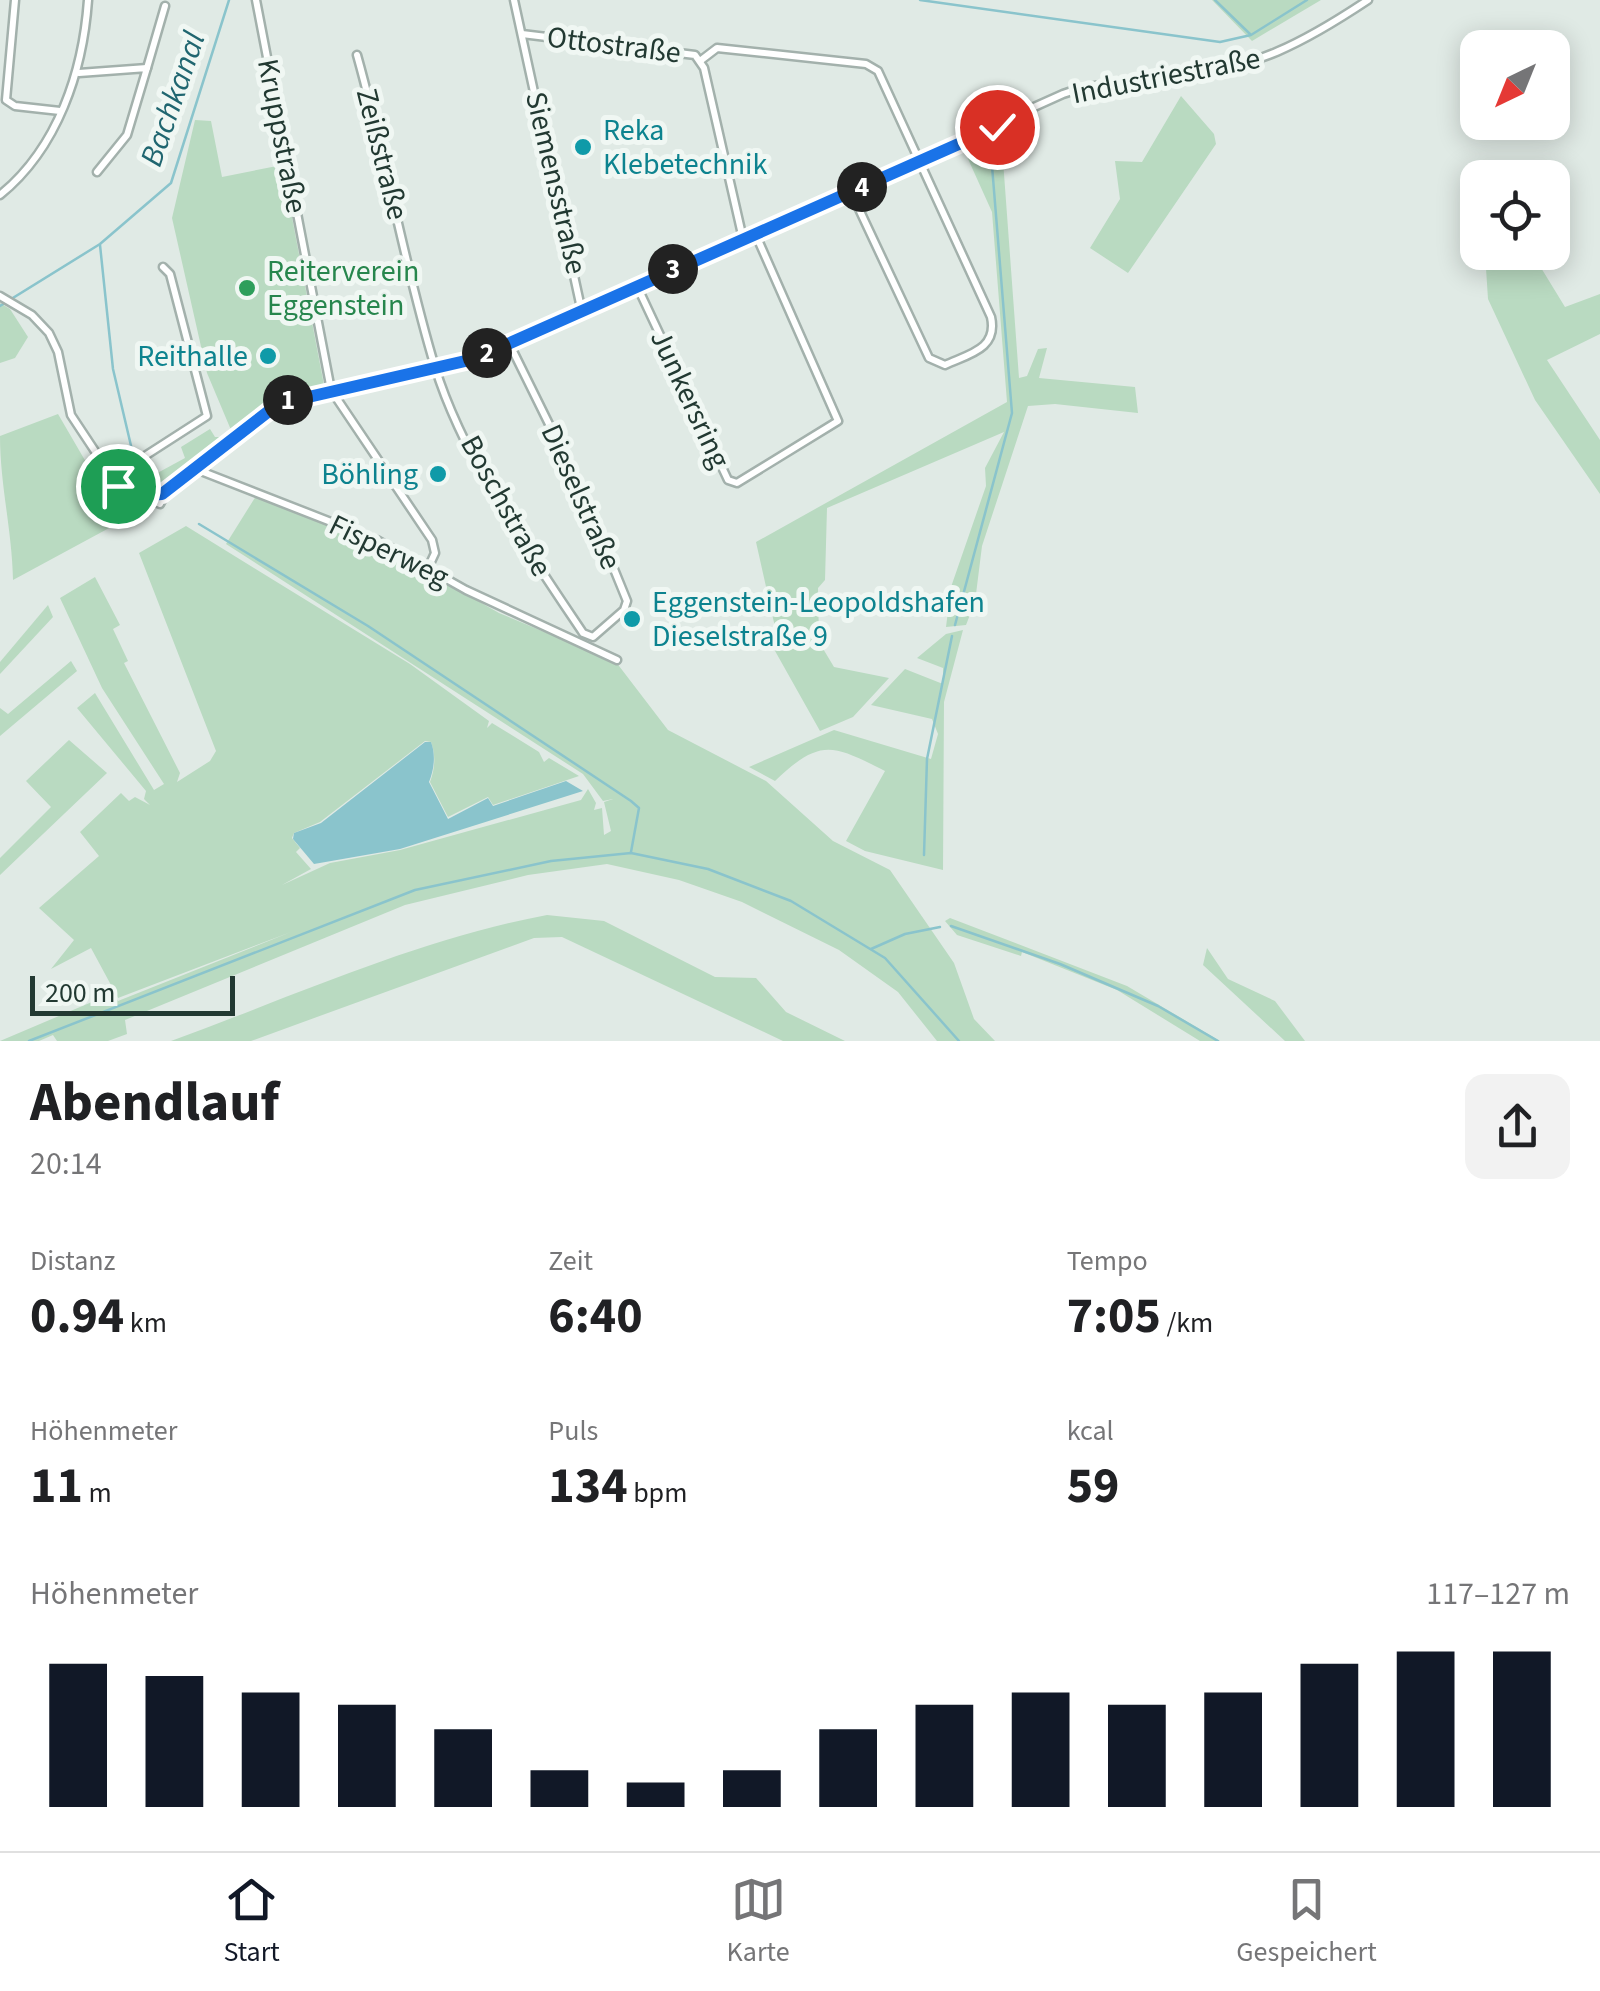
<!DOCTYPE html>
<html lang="de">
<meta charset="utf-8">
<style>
:root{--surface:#fff;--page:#f2f2f2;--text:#202124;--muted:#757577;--line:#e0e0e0;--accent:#111827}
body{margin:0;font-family:"Source Sans 3",sans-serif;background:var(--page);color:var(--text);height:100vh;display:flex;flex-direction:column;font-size:38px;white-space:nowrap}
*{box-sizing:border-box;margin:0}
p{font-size:32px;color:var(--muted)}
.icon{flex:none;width:55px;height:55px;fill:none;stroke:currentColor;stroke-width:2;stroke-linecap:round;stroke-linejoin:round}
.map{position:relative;height:1041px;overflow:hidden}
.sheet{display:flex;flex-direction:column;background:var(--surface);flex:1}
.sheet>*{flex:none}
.needle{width:65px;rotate:223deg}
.tools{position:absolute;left:1460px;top:30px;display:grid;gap:20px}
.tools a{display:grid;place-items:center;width:110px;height:110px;border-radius:20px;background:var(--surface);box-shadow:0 5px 25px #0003;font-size:50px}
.scale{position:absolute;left:30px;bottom:25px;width:205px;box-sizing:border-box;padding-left:10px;border:5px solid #223932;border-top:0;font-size:28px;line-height:35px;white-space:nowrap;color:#223932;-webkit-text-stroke:8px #f0f7f3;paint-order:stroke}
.pin{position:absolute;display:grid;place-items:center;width:85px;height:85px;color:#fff;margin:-42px;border:5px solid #fff;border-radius:50%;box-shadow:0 2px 10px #0007}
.km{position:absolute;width:50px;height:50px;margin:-25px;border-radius:50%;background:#222;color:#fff;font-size:28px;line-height:50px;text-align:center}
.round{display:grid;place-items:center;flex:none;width:105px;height:105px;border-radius:20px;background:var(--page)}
.summary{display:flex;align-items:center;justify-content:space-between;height:170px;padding:0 30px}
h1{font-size:55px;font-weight:700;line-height:75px}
.metrics{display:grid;grid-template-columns:repeat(3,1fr);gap:15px;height:170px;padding:10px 30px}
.metrics div{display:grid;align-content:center}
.metrics b{font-size:50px;font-weight:700}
.metrics small{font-size:28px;font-weight:400}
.metrics p{font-size:28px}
.chart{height:280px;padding:20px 30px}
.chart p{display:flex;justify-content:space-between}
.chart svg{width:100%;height:180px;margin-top:10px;stroke:var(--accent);stroke-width:6}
.tabs{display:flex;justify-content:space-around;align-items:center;height:140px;border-top:2px solid var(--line);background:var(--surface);font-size:28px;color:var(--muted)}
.tabs a{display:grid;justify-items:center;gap:5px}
.tabs .active{color:var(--accent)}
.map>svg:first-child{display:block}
.green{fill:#b9dac1}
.water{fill:#8ac4cc}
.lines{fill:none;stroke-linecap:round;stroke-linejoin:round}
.stream{stroke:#8ac4cc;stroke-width:2.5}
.street-casing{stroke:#a3b1ac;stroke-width:11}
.street{stroke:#fff;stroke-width:6}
.route-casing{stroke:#fff;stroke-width:20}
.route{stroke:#1a73e8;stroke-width:12}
.culture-dot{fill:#0f9aa8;stroke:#f0f7f3;stroke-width:4}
.leisure-dot{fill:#2e9e5b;stroke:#f0f7f3;stroke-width:4}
.labels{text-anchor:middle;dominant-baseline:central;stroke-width:10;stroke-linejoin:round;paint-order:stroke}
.street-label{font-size:30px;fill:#223932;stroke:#f0f7f3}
.culture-label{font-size:30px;fill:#0d838f;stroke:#f0f7f3;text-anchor:start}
.leisure-label{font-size:30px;fill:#27864d;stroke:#f0f7f3;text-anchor:start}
.water-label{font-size:32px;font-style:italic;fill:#206670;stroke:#f0f7f3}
</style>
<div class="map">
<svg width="1600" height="1041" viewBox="0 0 1600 1041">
<rect width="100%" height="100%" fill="#e0eae5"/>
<g class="green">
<path d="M1212 0H1321L1252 41Z"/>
<path d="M1181 96 1214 134 1216 144 1128 273 1090 248 1120 199 1115 161 1142 162Z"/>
<path d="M195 120 211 121 222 177 282 165 324 385 269 402 231 430 207 373 172 218Z"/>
<path d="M1001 133 1019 378 1027 376 1038 349 1047 348 1039 378 1135 387 1138 413 1055 404 1028 406 982 546 975 602 966 625 946 627 951 587 986 486 985 468 1004 432 827 508 825 580 818 588 819 642 834 667 889 678 853 717 820 731 770 642 777 636 756 542 1007 402 992 212 964 150Z"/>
<path d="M1485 253H1532L1565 307 1600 294V334L1547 360 1600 440V494L1535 400 1488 299Z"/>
<path d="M0 303 10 309 28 337 15 358 0 363Z"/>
<path d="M58 414 90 469 96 466 118 494 148 507 13 580C12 530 0 485 0 436Z"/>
<path d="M210 429 215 437H225L157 487 134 490 139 483 185 458 181 447Z"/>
<path d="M256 496 377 543 499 613 616 662 668 730 766 781 833 841 890 870 954 963 974 1019 995 1041H937L898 992 839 950 742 902 679 880 607 864 528 875 405 905 125 1020 127 1034 108 1041H57L53 1035 39 1041H0L113 993 118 1001 291 932 118 998 91 948 51 969 74 940 39 908 99 856 80 832 121 793 129 801 135 797 150 805 144 799 146 791 77 708 95 693 154 790 164 784 102 688 60 598 95 577 120 625 113 629 128 661 124 663 180 773 177 782 210 761 216 751 139 553 186 526 410 664 489 721 487 728 492 723 539 752 544 762 549 758 579 776 493 805 488 797 448 817 430 782C435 769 436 755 431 742L425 741 320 822 294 833 292 838 300 848 296 852 311 869 282 885 330 863 400 850 581 800 588 789 596 803 594 810 602 808 604 835 611 831 604 802 613 799 603 801 583 774 226 544Z"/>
<path d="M48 605 53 617 0 674V662Z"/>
<path d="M963 630 944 702 943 870 865 851 846 841 885 771C833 745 821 737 775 781L749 767 834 730 931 759 938 734 932 719 871 705 905 669 943 684V668L917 658 946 634Z"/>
<path d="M71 661 77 671 0 736V708L8 714Z"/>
<path d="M69 740 107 773 0 875V858L51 807 26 781Z"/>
<path d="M547 915 604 921 715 977 756 978 786 1012 845 1041H783L562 937 534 938 251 1041H171C294 996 419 939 547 915Z"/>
<path d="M950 918 1127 986 1220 1041H1200L1117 990 1022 952 1021 956 957 935 945 921Z"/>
<path d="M1207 948 1228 979 1275 1001 1305 1041H1285L1203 965Z"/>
</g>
<path class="water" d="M425 742H431C436 755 434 770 429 782L448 819 488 798 493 806 566 781 583 791 400 849 314 864 293 839 294 833 321 823Z"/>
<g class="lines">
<g class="stream">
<path d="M920 0 1220 42 1251 35 1307 0"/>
<path d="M1215 0 1250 34"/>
<path d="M100 245 113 369 132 450"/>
<path d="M0 306 100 244 171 183 229 0"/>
<path d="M199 524 368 626 631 801 639 808 631 852"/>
<path d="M955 625 1012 413 990 141"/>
<path d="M924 855 927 759 952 636"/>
<path d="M951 926 1060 964 1158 1006 1218 1041"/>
<path d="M871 949 905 934 940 927"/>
<path d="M29 1041 415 890 551 861 631 853 708 869 791 901 885 958 959 1041"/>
</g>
<g class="street-casing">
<g id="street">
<path d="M15 0 6 100 15 106 60 111"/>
<path d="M256 0 331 390 432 540 435 553 429 566"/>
<path d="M514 0 581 308"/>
<path d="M522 34 695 55 704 68 743 239"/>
<path d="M357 55C386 158 404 265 435 367 463 458 530 554 583 633L593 637 624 610 627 601 583 493 509 343"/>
<path d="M700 61 717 48 866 64 878 71 991 317C998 349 969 354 945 365L929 358 851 192"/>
<path d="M147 68 165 6"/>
<path d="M79 73 147 68 127 135 97 172"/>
<path d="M0 195C58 148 83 71 88 0"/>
<path d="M637 286 728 480 737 483 838 421 755 233"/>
<path d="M0 296 32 315 49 333 58 352 71 415 118 486 160 504 169 486 278 404 473 359 1063 94C1099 81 1139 83 1177 78 1257 67 1302 44 1368 0"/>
<path d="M193 468 377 540 466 590 617 660"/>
<path d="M108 473 134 463 207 416 170 274 163 267"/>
<path d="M136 495 162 494"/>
</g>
</g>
<use href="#street" class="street"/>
</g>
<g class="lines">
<g class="route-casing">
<path id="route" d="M118 486 135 496 162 494 278 404 474 359 997 127"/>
</g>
<use href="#route" class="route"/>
</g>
<g class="culture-dot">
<circle cx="583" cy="147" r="10"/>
<circle cx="268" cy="356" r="10"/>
<circle cx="438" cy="474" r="10"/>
<circle cx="632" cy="619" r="10"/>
</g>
<circle class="leisure-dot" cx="247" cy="288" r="10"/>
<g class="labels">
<g class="street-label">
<text transform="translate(614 45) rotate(7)">Ottostraße</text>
<text transform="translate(1166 76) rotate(-11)">Industriestraße</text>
<text transform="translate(282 136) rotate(79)">Kruppstraße</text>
<text transform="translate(382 154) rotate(76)">Zeißstraße</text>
<text transform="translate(556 183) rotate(77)">Siemensstraße</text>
<text transform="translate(690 399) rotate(65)">Junkersring</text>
<text transform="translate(581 497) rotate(66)">Dieselstraße</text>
<text transform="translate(506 506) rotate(61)">Boschstraße</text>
<text transform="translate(389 551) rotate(26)">Fisperweg</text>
</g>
<g class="culture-label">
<text x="603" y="130">Reka<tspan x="603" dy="34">Klebetechnik</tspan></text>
<text x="248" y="356" text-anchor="end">Reithalle</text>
<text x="418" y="474" text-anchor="end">Böhling</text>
<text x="652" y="602">Eggenstein-Leopoldshafen<tspan x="652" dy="34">Dieselstraße 9</tspan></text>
</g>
<g class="leisure-label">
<text x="267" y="271">Reiterverein<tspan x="267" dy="34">Eggenstein</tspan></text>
</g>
<g class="water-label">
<text transform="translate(173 99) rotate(-71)">Bachkanal</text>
</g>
</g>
</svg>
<div class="tools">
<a><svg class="needle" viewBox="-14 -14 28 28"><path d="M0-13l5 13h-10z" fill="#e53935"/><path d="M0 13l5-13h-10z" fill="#757577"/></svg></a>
<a><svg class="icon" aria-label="locate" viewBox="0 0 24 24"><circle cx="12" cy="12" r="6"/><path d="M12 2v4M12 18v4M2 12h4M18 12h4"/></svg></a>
</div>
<div class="scale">200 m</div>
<div class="pin" style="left:118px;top:486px;background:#1e9e55"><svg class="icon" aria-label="arrive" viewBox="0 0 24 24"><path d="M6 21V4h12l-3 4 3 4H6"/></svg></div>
<div class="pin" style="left:997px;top:127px;background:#d93025"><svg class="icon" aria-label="check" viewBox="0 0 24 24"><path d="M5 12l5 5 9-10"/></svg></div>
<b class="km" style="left:288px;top:400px">1</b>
<b class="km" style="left:487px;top:353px">2</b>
<b class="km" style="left:673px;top:269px">3</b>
<b class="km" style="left:862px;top:187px">4</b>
</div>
<section class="sheet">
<div class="summary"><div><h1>Abendlauf</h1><p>20:14</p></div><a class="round"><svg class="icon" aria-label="share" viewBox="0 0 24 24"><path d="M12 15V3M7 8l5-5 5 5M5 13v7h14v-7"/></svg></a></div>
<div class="metrics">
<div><p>Distanz</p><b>0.94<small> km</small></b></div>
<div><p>Zeit</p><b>6:40</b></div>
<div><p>Tempo</p><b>7:05<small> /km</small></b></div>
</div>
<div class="metrics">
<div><p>Höhenmeter</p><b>11<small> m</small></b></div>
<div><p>Puls</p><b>134<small> bpm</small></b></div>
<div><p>kcal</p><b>59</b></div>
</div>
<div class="chart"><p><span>Höhenmeter</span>117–127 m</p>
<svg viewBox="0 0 160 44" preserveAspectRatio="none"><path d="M5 44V9M15 44V12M25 44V16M35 44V19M45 44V25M55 44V35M65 44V38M75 44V35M85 44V25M95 44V19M105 44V16M115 44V19M125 44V16M135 44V9M145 44V6M155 44V6"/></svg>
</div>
</section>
<nav class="tabs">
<a class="active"><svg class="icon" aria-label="home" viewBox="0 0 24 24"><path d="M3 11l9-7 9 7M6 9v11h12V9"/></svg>Start</a>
<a><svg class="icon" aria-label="map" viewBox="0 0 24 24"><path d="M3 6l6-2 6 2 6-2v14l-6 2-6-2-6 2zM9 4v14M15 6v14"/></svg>Karte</a>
<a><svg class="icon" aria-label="saved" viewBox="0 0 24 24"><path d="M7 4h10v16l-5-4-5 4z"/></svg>Gespeichert</a>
</nav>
